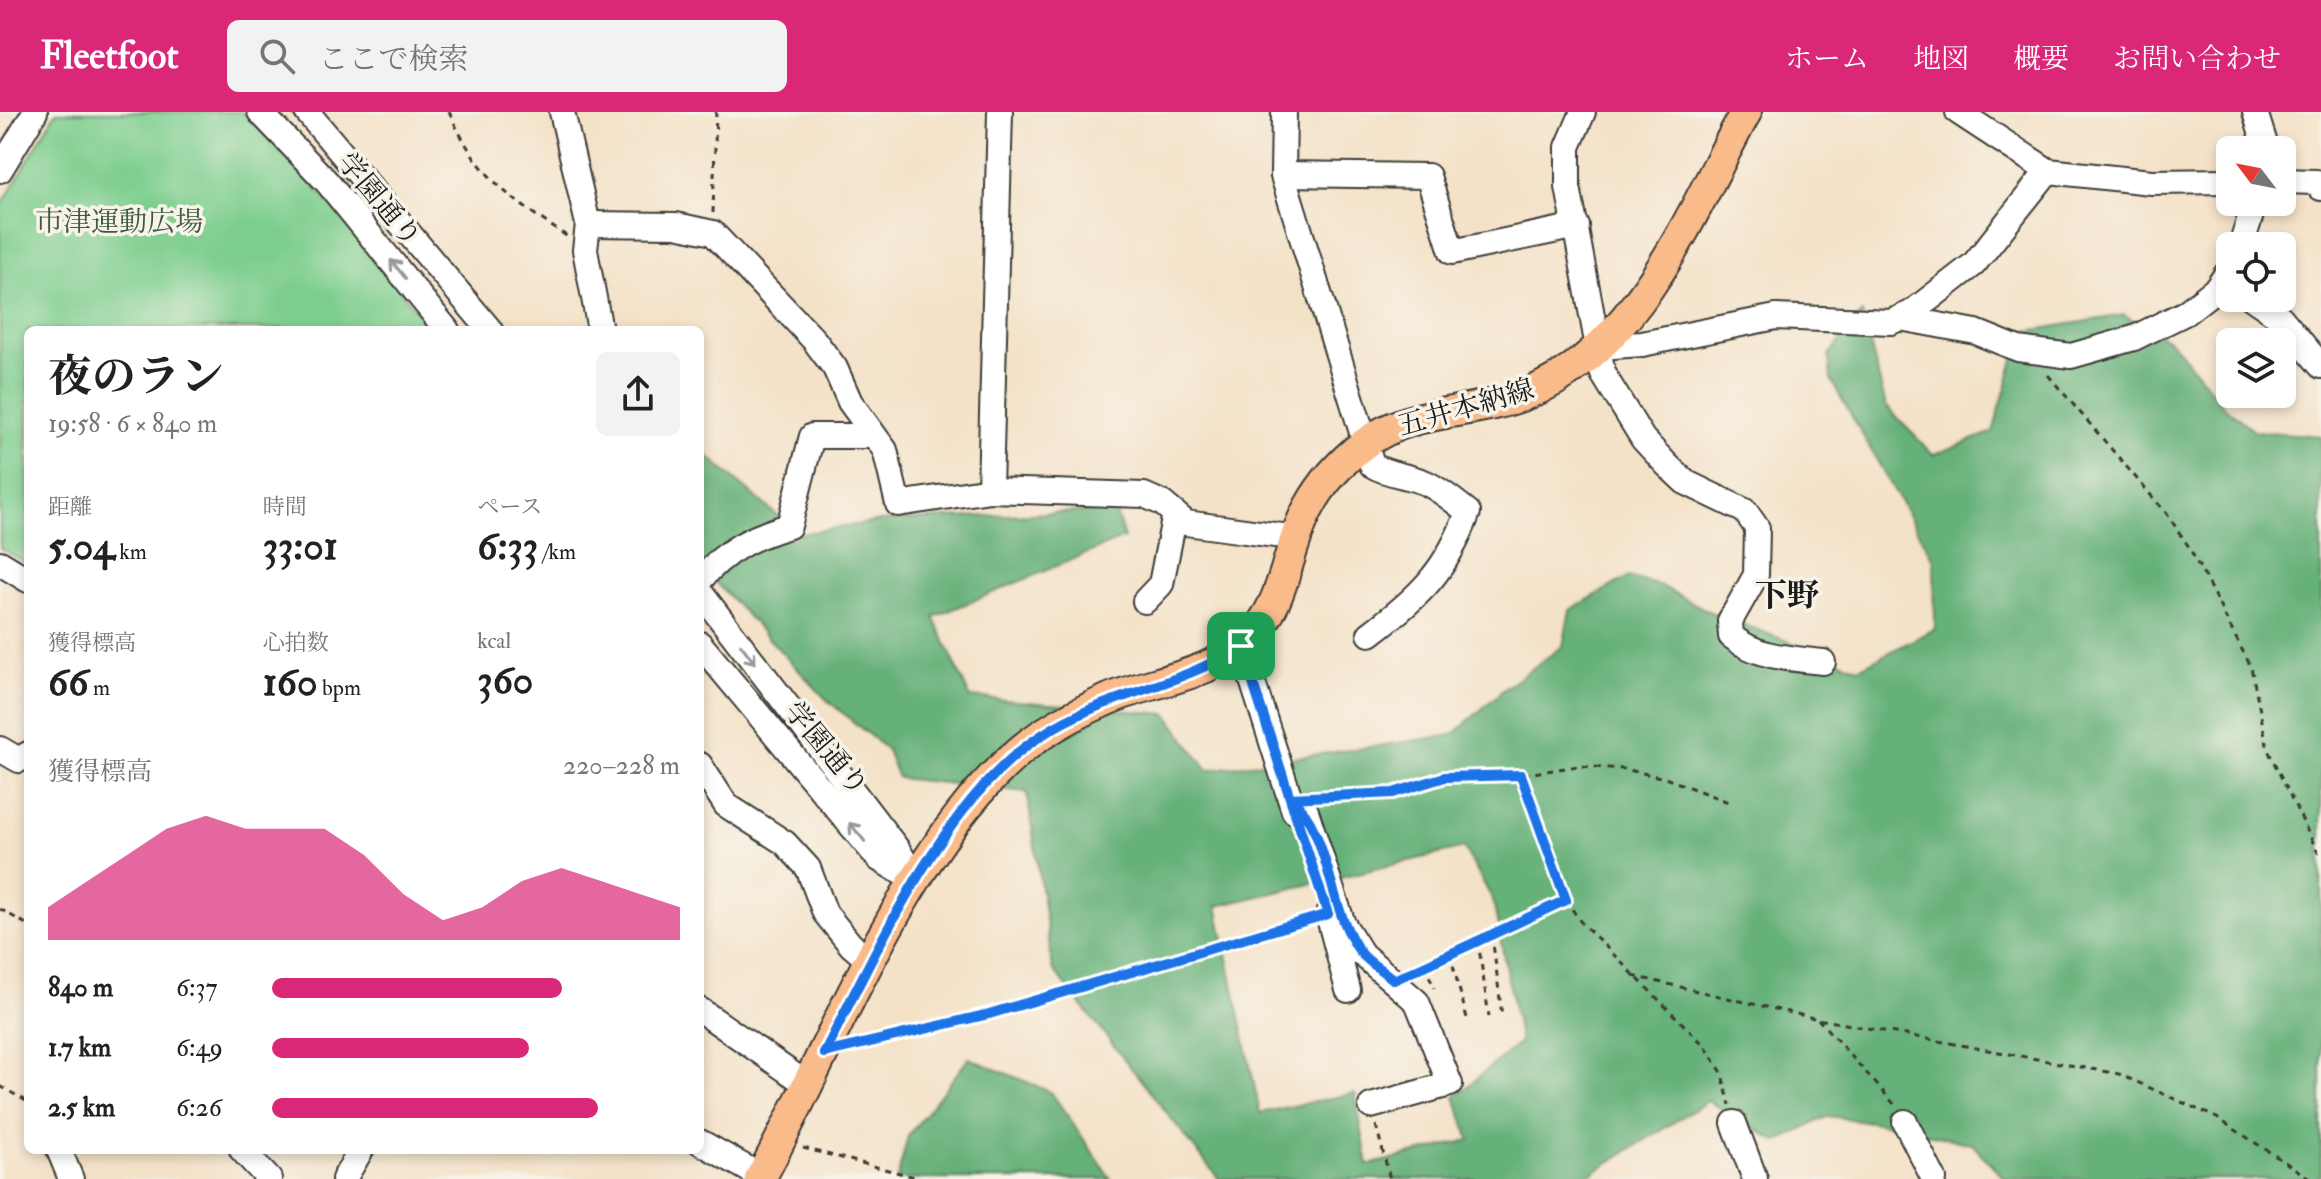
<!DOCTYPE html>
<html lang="ja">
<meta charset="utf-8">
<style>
:root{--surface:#fff;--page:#f2f2f2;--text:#222;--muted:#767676;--accent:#db2777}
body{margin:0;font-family:"IM FELL Double Pica","Noto Serif JP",serif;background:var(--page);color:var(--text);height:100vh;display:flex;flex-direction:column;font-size:30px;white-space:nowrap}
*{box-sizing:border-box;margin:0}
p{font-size:26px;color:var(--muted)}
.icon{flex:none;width:44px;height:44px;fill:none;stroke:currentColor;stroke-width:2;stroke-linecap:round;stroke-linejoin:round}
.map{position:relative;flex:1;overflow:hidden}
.side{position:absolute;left:24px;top:214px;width:680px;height:828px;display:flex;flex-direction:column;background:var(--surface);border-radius:12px;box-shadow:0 4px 12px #0003}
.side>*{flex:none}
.needle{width:52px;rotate:302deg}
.fabs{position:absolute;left:2216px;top:24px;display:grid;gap:16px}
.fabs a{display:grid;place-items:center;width:80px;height:80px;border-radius:12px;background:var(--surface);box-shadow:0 4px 12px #0003;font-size:40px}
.pin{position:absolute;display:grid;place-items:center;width:68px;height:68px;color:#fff;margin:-34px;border-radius:16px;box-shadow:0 4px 12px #0006}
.round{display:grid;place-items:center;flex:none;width:84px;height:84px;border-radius:12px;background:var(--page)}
.summary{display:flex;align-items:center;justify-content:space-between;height:136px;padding:0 24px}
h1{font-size:44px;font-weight:700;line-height:60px}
.figures{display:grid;grid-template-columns:repeat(3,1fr);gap:12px;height:136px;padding:8px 24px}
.figures div{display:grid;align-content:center}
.figures b{font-size:40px;font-weight:700}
.figures small{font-size:22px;font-weight:400}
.figures p{font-size:22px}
.chart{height:224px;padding:16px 24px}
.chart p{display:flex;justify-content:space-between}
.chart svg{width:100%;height:144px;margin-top:8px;fill:var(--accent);opacity:.7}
ul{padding:0 24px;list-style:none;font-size:26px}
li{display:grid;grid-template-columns:128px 96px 1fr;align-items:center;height:60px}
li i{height:20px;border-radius:10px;background:var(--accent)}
header{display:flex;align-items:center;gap:48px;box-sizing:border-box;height:112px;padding:0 40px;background:var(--accent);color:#fff}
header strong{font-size:38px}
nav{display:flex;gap:44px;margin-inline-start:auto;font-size:28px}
.search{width:560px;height:72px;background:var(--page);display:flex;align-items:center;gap:20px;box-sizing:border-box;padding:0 28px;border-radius:12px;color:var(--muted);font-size:30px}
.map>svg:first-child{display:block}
.green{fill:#7dce8e;stroke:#4c7555;stroke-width:2}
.forest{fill:#66b179;stroke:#41664a;stroke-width:2;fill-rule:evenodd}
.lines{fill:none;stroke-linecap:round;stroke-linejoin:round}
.minor-casing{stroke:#3c3a36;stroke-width:28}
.major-casing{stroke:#3c3a36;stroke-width:34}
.path{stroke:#3c3a36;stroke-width:3;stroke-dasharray:6 6;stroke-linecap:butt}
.minor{stroke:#fff;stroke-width:24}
.major{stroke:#fabb8b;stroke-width:30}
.oneway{stroke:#999}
.route-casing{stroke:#fff;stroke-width:16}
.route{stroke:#1a73e8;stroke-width:10}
.labels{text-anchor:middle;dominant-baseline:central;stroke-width:7;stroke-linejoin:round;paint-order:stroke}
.street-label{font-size:28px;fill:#1c1c1c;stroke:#f7f3e8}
.park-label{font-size:28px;fill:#3e5a44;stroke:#f7f3e8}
.quarter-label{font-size:32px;font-weight:bold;fill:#1c1c1c;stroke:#f7f3e8}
</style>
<header>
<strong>Fleetfoot</strong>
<div class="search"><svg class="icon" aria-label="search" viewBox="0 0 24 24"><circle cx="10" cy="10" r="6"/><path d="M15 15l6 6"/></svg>ここで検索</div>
<nav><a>ホーム</a><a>地図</a><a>概要</a><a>お問い合わせ</a></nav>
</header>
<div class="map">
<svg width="2321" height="1067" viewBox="0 0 2321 1067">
<rect width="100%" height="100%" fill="#f7f3e8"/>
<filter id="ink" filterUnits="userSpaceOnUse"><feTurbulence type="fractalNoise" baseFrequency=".0125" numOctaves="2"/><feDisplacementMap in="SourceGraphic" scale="16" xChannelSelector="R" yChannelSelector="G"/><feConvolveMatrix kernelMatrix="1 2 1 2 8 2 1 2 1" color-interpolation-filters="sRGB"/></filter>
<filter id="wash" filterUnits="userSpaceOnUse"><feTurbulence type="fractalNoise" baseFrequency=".006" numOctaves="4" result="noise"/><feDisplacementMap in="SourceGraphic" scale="32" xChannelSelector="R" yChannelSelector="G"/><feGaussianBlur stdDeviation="1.8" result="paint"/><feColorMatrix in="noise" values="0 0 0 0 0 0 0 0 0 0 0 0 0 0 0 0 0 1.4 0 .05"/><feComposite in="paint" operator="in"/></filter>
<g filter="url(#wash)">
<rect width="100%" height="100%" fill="#f4e2c8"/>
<path class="green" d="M56 0H242C312 66 371 140 430 216L28 218V452L0 436V96Z"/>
<g class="forest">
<path d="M1862 201 1886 294 1933 343 1993 320 2022 220 2124 203 2171 229 2224 294 2254 319 2321 324V1063L2316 1067H2005L1972 1032 1885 1012 1828 1004 1778 1030 1708 989 1582 1067H1219L1053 857 1027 680 898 666 887 638 826 587 700 454V338L799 422 881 409 1115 398 1124 426 934 505 970 585 1167 602 1208 658 1453 623 1504 577 1563 534 1570 498 1628 465 1661 474 1710 500 1859 556 1935 517 1934 448 1831 268 1829 243ZM1464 736 1493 788 1520 930 1455 985 1470 1028 1368 1053 1355 981 1260 1001 1217 794Z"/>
<path d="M969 946 1051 980 1111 1067H897L908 1024Z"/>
</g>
</g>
<g filter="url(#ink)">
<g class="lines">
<g class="minor-casing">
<g id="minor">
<path d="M260 0 327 70 447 218"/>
<path d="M307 0 490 218"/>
<path d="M562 0 588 112 585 138 600 218"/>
<path d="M1284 0 1283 64 1372 353C1388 363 1408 363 1426 371 1441 378 1455 390 1468 400 1447 459 1419 485 1370 522"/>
<path d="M1583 0 1568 35V75L1603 262 1643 327 1667 353 1685 370 1745 399 1757 416 1756 463 1730 509 1731 524C1758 546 1789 546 1823 550"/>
<path d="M1958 0 2048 59 2151 70 2230 69"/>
<path d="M2255 0 2267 38"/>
<path d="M0 58 35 0"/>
<path d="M1283 62 1428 64 1452 140 1577 114"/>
<path d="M2282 69 2316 70 2321 76"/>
<path d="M588 112 676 113 713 121 814 228 835 256 850 290 885 338 898 392 990 378 1144 383 1162 391 1186 411 1297 426"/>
<path d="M2241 134 2255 90"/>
<path d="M2252 186 2281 206 2321 254"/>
<path d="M1900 206 1976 220 2018 237 2071 244 2134 226 2185 201 2217 176 2230 157"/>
<path d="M1600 235 1642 232 1776 205 1891 210 1911 201 1974 152 2048 59"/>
<path d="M990 378 1000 0"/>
<path d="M0 451 28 468"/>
<path d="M700 468C726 438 751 425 789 414L812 324H862L871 319"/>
<path d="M700 480 898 738 916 769"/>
<path d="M1145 489 1161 472 1175 402"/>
<path d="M700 532 879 747 914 768"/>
<path d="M1241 534 1294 699"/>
<path d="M0 637 19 648 28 642"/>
<path d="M700 653 726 693 785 731 808 756 825 801 851 833 871 850"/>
<path d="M1290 686 1306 699 1343 812 1362 842 1417 890 1450 972 1371 994"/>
<path d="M1328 802 1348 878"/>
<path d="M700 898 808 973"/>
<path d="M1905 1010 1934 1067"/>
<path d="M1734 1011 1755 1067"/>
<path d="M700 1030 762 1065"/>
<path d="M59 1038 71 1067"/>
<path d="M242 1038 269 1067"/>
<path d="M344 1067 361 1038"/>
</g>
</g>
<g class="major-casing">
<path id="major" d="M760 1067C831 936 918 706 1041 623 1062 609 1086 597 1109 587 1157 567 1210 565 1249 527 1287 490 1285 439 1309 395 1322 371 1342 349 1364 332 1413 295 1470 304 1524 283 1638 240 1691 100 1746 0"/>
</g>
<g class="path">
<path d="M449 0C480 67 508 85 568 125"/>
<path d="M713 101 716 0"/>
<path d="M2048 263 2167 402 2189 435 2251 555 2268 638 2321 747"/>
<path d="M1521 663 1566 788 1580 809 1705 934 1721 959 1730 993"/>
<path d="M1322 684 1393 681 1445 665 1521 663 1578 654 1624 657 1665 666 1731 691"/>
<path d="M0 797 28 813"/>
<path d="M1492 823 1502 904"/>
<path d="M1478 829 1489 905"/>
<path d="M1450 842 1468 910"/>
<path d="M1425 853 1434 876"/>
<path d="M1412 859 1565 789"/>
<path d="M1633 864 1818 907 2119 962 2217 1006 2311 1067"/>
<path d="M1818 907 1896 994"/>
<path d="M854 934 989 902 1309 808"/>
<path d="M0 974 28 990"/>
<path d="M1376 1013 1390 1067"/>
<path d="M803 1036 923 1067"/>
</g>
<use href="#minor" class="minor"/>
<use href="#major" class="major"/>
</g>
<defs><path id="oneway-shaft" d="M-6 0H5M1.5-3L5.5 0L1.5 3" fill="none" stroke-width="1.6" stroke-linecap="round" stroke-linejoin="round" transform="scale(2)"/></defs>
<g class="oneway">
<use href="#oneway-shaft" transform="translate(398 157) rotate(-129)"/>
<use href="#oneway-shaft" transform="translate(748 542) rotate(52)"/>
<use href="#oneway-shaft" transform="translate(857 720) rotate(-130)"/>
</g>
</g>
<g class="lines" filter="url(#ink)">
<g class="route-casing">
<path id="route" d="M1241 534C1179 576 1107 580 1042 623 944 686 877 839 824 941L989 902 1328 802 1290 686 1393 681 1445 665 1521 663 1566 788 1394 868C1384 859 1369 851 1361 841 1327 797 1331 718 1290 686L1241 534"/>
</g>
<use href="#route" class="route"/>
</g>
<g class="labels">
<g class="street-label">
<text transform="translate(379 88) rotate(50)">学園通り</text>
<text transform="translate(1466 296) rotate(-16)">五井本納線</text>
<text transform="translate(826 637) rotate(50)">学園通り</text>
</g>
<g class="park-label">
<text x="119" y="110">市津運動広場</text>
</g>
<g class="quarter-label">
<text x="1787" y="484">下野</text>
</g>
</g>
</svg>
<div class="fabs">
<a><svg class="needle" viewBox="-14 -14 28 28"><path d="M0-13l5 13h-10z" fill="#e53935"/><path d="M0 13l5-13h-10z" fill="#767676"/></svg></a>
<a><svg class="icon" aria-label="locate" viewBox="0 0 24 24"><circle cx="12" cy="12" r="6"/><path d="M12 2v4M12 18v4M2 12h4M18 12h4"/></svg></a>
<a><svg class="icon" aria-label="layers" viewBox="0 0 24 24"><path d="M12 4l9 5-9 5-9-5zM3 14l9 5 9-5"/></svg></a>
</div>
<div class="pin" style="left:1241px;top:534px;background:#1e9e55"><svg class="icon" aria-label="arrive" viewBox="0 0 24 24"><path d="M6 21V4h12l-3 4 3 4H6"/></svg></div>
<section class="side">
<div class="summary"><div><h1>夜のラン</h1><p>19:58 · 6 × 840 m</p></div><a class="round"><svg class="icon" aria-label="share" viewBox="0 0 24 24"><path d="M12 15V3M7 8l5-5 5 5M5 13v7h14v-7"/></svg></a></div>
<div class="figures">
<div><p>距離</p><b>5.04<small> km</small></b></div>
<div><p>時間</p><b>33:01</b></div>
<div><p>ペース</p><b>6:33<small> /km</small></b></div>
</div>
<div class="figures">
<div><p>獲得標高</p><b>66<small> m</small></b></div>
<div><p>心拍数</p><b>160<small> bpm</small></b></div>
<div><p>kcal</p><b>360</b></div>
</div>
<div class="chart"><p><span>獲得標高</span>220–228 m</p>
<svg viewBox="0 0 160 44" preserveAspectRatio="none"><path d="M0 44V34L10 26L20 18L30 10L40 6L50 10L60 10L70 10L80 18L90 30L100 38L110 34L120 26L130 22L140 26L150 30L160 34V44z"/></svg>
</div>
<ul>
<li><b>840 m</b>6:37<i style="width:71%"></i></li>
<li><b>1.7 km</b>6:49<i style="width:63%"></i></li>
<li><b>2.5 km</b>6:26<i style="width:80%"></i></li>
</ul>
</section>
</div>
